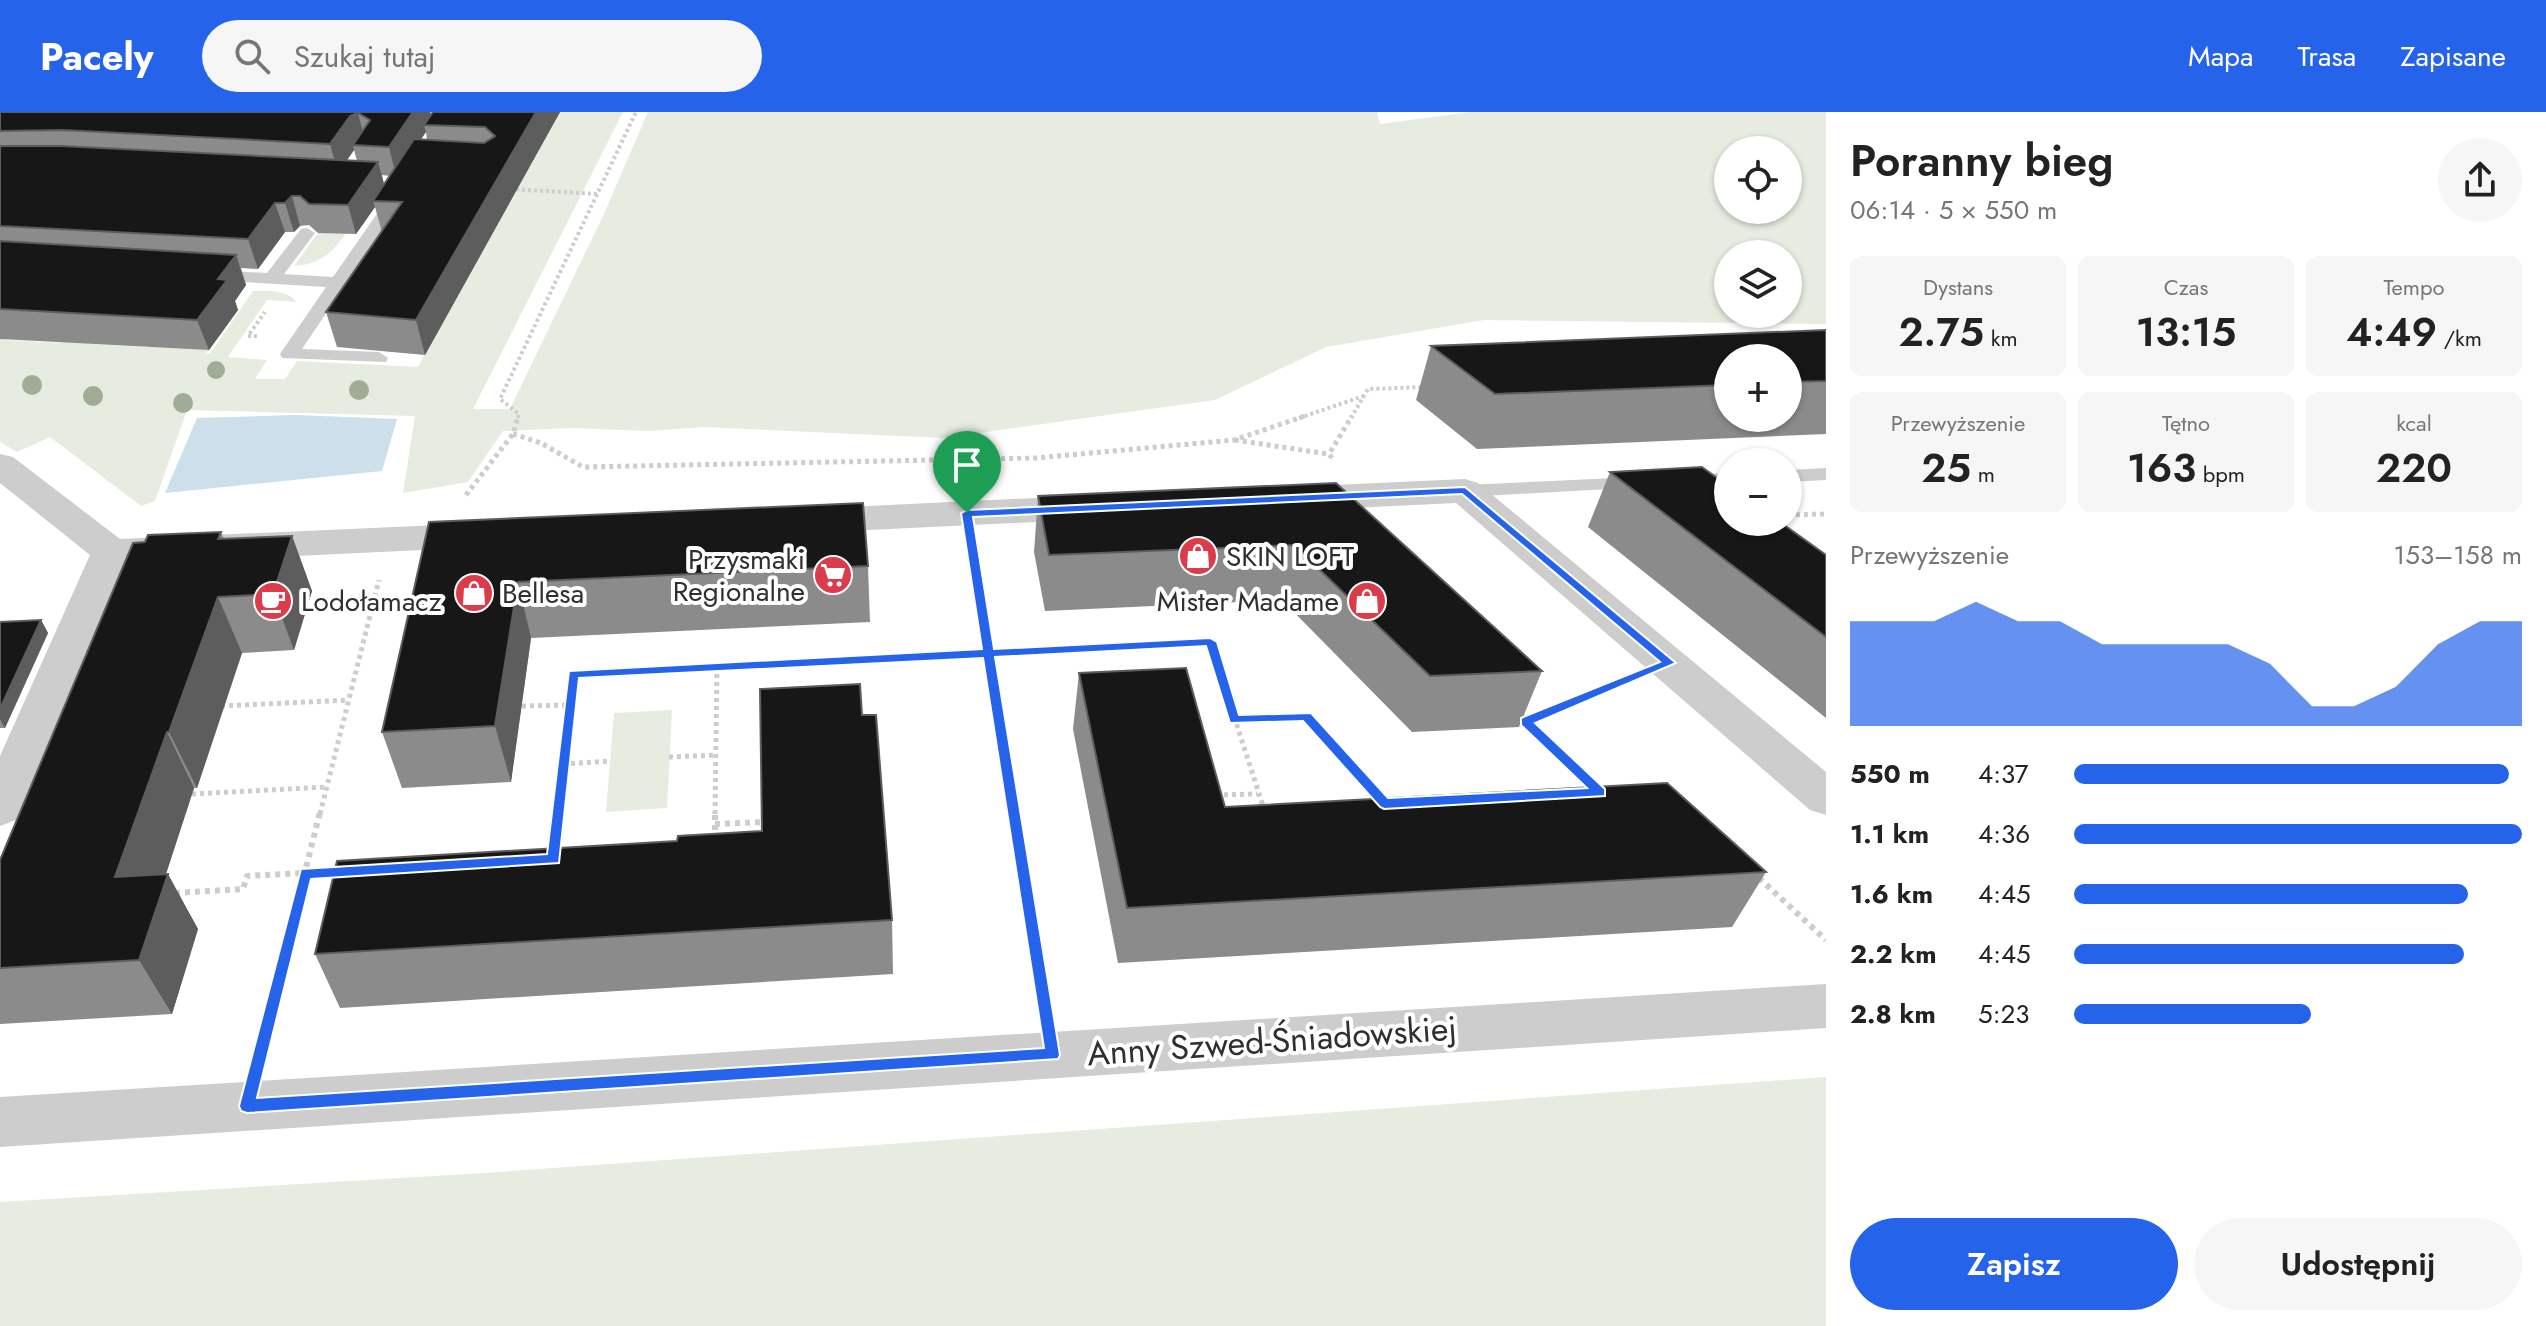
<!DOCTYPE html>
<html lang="pl">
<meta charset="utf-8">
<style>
:root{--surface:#fff;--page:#f6f6f6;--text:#222;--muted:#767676;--accent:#2563eb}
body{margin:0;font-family:Jost,sans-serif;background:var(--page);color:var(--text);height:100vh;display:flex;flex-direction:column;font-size:30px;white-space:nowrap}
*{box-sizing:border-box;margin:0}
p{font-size:26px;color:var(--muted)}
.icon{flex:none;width:44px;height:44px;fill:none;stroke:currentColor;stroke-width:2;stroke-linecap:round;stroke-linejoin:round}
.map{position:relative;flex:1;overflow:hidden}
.drawer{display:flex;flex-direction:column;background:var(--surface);width:720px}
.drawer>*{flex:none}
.controls{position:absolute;left:1714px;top:24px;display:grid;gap:16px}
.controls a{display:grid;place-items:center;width:88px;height:88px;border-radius:50%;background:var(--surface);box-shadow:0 2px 6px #0004;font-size:40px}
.pin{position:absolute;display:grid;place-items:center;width:68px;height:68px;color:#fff;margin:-82px -34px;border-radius:50% 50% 50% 0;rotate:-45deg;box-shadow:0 0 8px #0007}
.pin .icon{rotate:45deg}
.round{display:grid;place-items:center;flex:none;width:84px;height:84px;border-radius:42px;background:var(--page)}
.overview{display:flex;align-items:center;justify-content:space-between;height:136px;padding:0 24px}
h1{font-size:44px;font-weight:600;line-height:60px}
.figures{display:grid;grid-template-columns:repeat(3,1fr);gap:12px;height:136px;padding:8px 24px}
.figures div{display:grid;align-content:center;border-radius:12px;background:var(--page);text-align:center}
.figures b{font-size:40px;font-weight:600}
.figures small{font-size:22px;font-weight:400}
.figures p{font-size:22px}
.chart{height:224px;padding:16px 24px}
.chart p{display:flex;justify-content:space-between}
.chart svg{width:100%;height:144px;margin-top:8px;fill:var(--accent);opacity:.7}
.button{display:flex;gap:16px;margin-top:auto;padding:16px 24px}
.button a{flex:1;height:92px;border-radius:48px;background:var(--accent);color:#fff;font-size:32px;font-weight:600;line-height:92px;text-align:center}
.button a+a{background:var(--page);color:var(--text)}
ul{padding:0 24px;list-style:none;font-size:26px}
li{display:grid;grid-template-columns:128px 96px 1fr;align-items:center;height:60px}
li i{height:20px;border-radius:10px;background:var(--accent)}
header{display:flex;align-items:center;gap:48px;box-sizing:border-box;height:112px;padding:0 40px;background:var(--accent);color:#fff}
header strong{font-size:38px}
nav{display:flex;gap:44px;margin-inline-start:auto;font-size:28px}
.search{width:560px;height:72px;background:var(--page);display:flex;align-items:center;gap:20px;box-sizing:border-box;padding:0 28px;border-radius:44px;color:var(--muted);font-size:30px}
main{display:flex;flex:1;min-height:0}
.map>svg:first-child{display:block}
.green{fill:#e6ecdf;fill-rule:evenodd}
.water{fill:#ccdfeb}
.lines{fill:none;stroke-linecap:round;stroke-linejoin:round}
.path-far2{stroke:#cdcdcd;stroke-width:4;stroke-dasharray:3 3;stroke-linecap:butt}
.path-far1{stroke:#cdcdcd;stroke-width:5;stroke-dasharray:4 4;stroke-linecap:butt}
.path{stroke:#cdcdcd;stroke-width:6;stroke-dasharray:5 5;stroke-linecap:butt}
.lane{fill:#cdcdcd;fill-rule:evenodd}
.street{fill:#cdcdcd;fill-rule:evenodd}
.tree{fill:#a0ac95}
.wall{fill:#8b8b8b;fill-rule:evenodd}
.shaded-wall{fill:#5d5d5d}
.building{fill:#171717;stroke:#5d5d5d;stroke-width:2}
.route{fill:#2563eb;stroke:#fff;stroke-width:2;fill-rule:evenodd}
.labels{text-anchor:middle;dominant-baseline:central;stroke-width:8;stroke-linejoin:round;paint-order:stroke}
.poi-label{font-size:28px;fill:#303030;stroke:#fff;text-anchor:start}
.near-street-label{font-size:34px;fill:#303030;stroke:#fff}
</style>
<header>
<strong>Pacely</strong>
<div class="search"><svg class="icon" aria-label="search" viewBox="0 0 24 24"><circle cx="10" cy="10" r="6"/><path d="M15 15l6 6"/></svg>Szukaj tutaj</div>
<nav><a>Mapa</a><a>Trasa</a><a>Zapisane</a></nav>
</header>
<main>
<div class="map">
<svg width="1826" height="1214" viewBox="0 0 1826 1214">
<rect width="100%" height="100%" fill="#fff"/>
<g class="green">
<path d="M552 0H623L473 297H510L603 104 648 0H1377L1380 12 1471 0H1826V212L1484 208 1326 235 1215 288 942 326 704 315 649 319 573 316 503 319 468 370 403 381 415 304 187 298 155 389 141 394 50 325 17 340 0 330V223L5 228 61 231 65 226 92 232 149 235 153 231 209 238 206 242H210L253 179C268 179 288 177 296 190L267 188 228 245 267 248 255 267H285L297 249 418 255ZM1728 38H1788V98H1728ZM1728 142H1788V202H1728Z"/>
<path d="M365 91C344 122 334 152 294 154L331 103Z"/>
<path d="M672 598 667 696 606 700 614 601Z"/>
<path d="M1826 965V1214H0V1090L485 1061Z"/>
</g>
<path class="water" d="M295 303 397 307 382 359 165 381 197 306Z"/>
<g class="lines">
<g class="path-far2">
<path d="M510 77 597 82"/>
<path d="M257 224H248L265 200"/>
<path d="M518 306 519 302 500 287 636 0"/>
<path d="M1299 306 1364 284"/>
<path d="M1351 306 1368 277 1426 275"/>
</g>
<g class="path-far1">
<path d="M513 322 541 331 583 355 1036 346 1234 328 1305 304"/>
<path d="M1235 328 1328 342"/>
<path d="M1332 346 1329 342 1352 304"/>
<path d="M466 383 513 322 518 304"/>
<path d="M1788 403 1826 402"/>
<path d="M973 442 1014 702"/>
<path d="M221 594 349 588"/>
<path d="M522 594 570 593"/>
<path d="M1520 604 1599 679"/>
<path d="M1234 608 1306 604 1383 690"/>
<path d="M1525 609 1621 571"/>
<path d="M669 645 716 643"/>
<path d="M563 652 610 649"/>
<path d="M192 682 327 675"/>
<path d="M1216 683 1257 682"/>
<path d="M320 702 379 468"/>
<path d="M558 702 573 562 717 554"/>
<path d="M715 702 717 554 1210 530 1264 697"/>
</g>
<g class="path">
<path d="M1013 700 1044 894"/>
<path d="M715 712 766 710"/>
<path d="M715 728V700"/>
<path d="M554 742 558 700"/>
<path d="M1759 766 1826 828"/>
<path d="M175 781 243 777 247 764 339 759"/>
<path d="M260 939 320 700"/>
</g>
<g class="lane">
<path d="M396 81 404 86 302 237 379 240 388 246 386 250 282 246 280 242 326 175 210 168 201 163 210 158 267 161 301 117 307 116 315 121 284 162 333 165 390 83Z"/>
<path d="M1826 356V368L1788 370V358Z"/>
<path d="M1728 361V373L1686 375 1676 369 1686 363Z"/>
<path d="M1638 365 1645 367 1648 371 1645 375 1465 385 1455 379 1465 373Z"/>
</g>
<g class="street">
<path d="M0 342 13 345 120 427 485 411 499 414 505 423 499 432 485 435 126 452 23 696 16 708 0 714V644L90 443 0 371Z"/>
<path d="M1465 367 1478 371 1826 660V703L1810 698 1456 391 1289 399 1276 395 1270 387 1276 379 1289 375Z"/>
<path d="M1097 383 1111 387 1116 395 1111 403 1097 407 806 421 792 418 787 409 792 400 806 397Z"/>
<path d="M1826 872V916L0 1035V985Z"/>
</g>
</g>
<g class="tree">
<circle cx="216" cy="258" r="9"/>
<circle cx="32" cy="273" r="10"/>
<circle cx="359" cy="278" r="10"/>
<circle cx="93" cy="284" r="10"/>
<circle cx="183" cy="291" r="10"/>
</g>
<g class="wall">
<path d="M0 0H430L431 2 433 0H560L425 243 337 235 326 200 382 120 375 95 356 122 318 121 309 113 300 114 294 120H285L258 157 241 156 246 173 235 189 238 198 209 238 0 227ZM426 20 427 28H420ZM354 38 357 49 347 48ZM382 63 390 64 384 73Z"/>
<path d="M1826 218V322L1477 337 1416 288 1431 234ZM1728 246H1788V306H1728Z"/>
<path d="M1610 360 1826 443V606L1588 415Z"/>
<path d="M1336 371 1542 559 1519 615 1412 620 1282 488 1045 499 1034 440 1038 384Z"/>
<path d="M429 410 868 454 870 510 531 526 511 670 402 676 382 620Z"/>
<path d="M221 420 224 427 292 424 312 479 294 538 242 541 197 676H194L166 762 198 817 172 902 0 912V748L145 430Z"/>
<path d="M41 508 48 521 5 616H0V510Z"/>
<path d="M1079 561 1225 695 1766 760 1732 815 1118 851 1073 617Z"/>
<path d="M862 603 892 808 893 862 340 896 315 842 762 719Z"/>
</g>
<g class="shaded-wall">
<path d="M413 0H430L433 9 424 13 426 20 396 64 389 35Z"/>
<path d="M536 0H560L425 243 416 208Z"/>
<path d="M358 1 365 29 353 33 354 38 338 61 330 32 350 4Z"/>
<path d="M378 50 386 79 373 89 375 95 356 122 348 93Z"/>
<path d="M292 84 300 114 294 120 285 91Z"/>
<path d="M275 91 285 120 258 157 248 127Z"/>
<path d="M236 143 246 173 235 189 238 198 209 238 197 208 218 167Z"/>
<path d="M292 424 312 479 294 538 273 482Z"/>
<path d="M518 470 531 526 511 670 495 614Z"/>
<path d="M218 485 242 541 197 676 169 620Z"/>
<path d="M41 508 48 521 5 616 0 607V597Z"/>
<path d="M167 620 194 676 147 820 115 765Z"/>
<path d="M168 762 198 817 172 902 139 848Z"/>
</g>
<g class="building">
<path d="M0 0H413L389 35 353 33 370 8 358 1 350 4 330 32 63 18 0 19Z"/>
<path d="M433 0H536L416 208 326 200 402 90 373 89 414 27 484 31 495 24 485 15 424 13Z"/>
<path d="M0 34H62L378 50 348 93 309 92 300 84H292L285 91H275L248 127 0 114Z"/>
<path d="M0 129 236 143 218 167 227 168 197 208 0 197Z"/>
<path d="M1826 218V269L1788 270V246H1728V273L1495 282 1431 234Z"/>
<path d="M1702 355 1728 374V410H1780L1826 443V525L1610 360Z"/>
<path d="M1336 371 1542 559 1430 564 1294 433 1049 443 1038 384Z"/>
<path d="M863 391 868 454 518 470 495 614 382 620 429 410Z"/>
<path d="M221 420 218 427 292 424 273 482 218 485 169 620H167L115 765 168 762 139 848 0 856V748L133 431 145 430 148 423Z"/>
<path d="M41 508 0 597V510Z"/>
<path d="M1186 556 1225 695 1667 671 1766 760 1127 796 1079 561Z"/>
<path d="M860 572 862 603H876L892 808 315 842 337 749 677 729 678 724 762 719 760 577Z"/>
</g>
<path class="route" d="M1465 375 1676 551 1535 611 1605 677V684L1384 697 1380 695 1303 609 1230 611 1206 534 995 545 1060 943 1058 947 247 1001 241 999 239 994 301 757 547 742 569 559 982 537 961 401 967 398ZM1462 382 1660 550 1521 606V613L1587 676 1388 686 1311 601 1239 603 1217 530 1210 526 994 537 973 405ZM983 546 1044 936 257 986 311 767 559 751 579 566Z"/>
<defs>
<g id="shop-disc" transform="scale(2)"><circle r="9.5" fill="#dc3c49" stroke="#fff"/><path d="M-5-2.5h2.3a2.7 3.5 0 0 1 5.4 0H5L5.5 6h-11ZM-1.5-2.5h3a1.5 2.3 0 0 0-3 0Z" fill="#fff"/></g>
<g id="supermarket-disc" transform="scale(2)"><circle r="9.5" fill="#dc3c49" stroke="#fff"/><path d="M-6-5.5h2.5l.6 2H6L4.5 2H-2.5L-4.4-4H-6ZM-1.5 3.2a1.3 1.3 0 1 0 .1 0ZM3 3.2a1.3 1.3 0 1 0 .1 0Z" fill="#fff"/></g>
<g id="cafe-disc" transform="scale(2)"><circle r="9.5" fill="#dc3c49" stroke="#fff"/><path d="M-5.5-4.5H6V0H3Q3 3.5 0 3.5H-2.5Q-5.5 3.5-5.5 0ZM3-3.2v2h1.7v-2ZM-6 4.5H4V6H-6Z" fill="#fff"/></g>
</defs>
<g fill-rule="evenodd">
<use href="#shop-disc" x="1198" y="444"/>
<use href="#supermarket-disc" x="833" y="463"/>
<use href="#shop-disc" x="474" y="481"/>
<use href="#cafe-disc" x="273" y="489"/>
<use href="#shop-disc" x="1367" y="489"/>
</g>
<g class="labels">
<g class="poi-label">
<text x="1226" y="444">SKIN LOFT</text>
<text x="805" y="447" text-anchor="end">Przysmaki<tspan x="805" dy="32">Regionalne</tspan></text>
<text x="502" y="481">Bellesa</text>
<text x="301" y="489">Lodołamacz</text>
<text x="1339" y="489" text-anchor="end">Mister Madame</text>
</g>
<g class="near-street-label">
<text transform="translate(1272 929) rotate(-4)">Anny Szwed-Śniadowskiej</text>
</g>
</g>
</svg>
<div class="controls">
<a><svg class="icon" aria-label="locate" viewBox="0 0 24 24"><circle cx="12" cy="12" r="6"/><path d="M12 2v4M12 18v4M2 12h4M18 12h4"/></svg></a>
<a><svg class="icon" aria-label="layers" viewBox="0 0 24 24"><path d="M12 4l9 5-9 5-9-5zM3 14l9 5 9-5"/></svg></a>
<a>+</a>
<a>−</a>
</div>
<div class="pin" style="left:967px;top:401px;background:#1e9e55"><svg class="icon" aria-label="arrive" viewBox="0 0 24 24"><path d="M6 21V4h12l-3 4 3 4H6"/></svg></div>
</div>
<section class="drawer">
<div class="overview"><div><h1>Poranny bieg</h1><p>06:14 · 5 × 550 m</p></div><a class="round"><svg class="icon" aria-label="share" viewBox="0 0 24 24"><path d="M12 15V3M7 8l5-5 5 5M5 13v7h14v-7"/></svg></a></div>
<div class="figures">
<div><p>Dystans</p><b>2.75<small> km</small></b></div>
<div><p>Czas</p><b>13:15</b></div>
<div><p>Tempo</p><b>4:49<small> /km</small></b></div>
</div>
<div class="figures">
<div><p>Przewyższenie</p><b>25<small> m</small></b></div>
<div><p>Tętno</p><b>163<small> bpm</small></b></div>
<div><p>kcal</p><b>220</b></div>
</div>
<div class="chart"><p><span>Przewyższenie</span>153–158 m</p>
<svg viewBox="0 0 160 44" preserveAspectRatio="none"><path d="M0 44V12L10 12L20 12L30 6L40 12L50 12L60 19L70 19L80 19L90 19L100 25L110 38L120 38L130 32L140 19L150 12L160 12V44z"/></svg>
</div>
<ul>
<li><b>550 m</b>4:37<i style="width:97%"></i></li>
<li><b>1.1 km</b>4:36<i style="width:100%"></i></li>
<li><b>1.6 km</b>4:45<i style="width:88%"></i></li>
<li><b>2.2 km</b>4:45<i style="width:87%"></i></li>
<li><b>2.8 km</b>5:23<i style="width:53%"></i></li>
</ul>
<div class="button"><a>Zapisz</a><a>Udostępnij</a></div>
</section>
</main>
